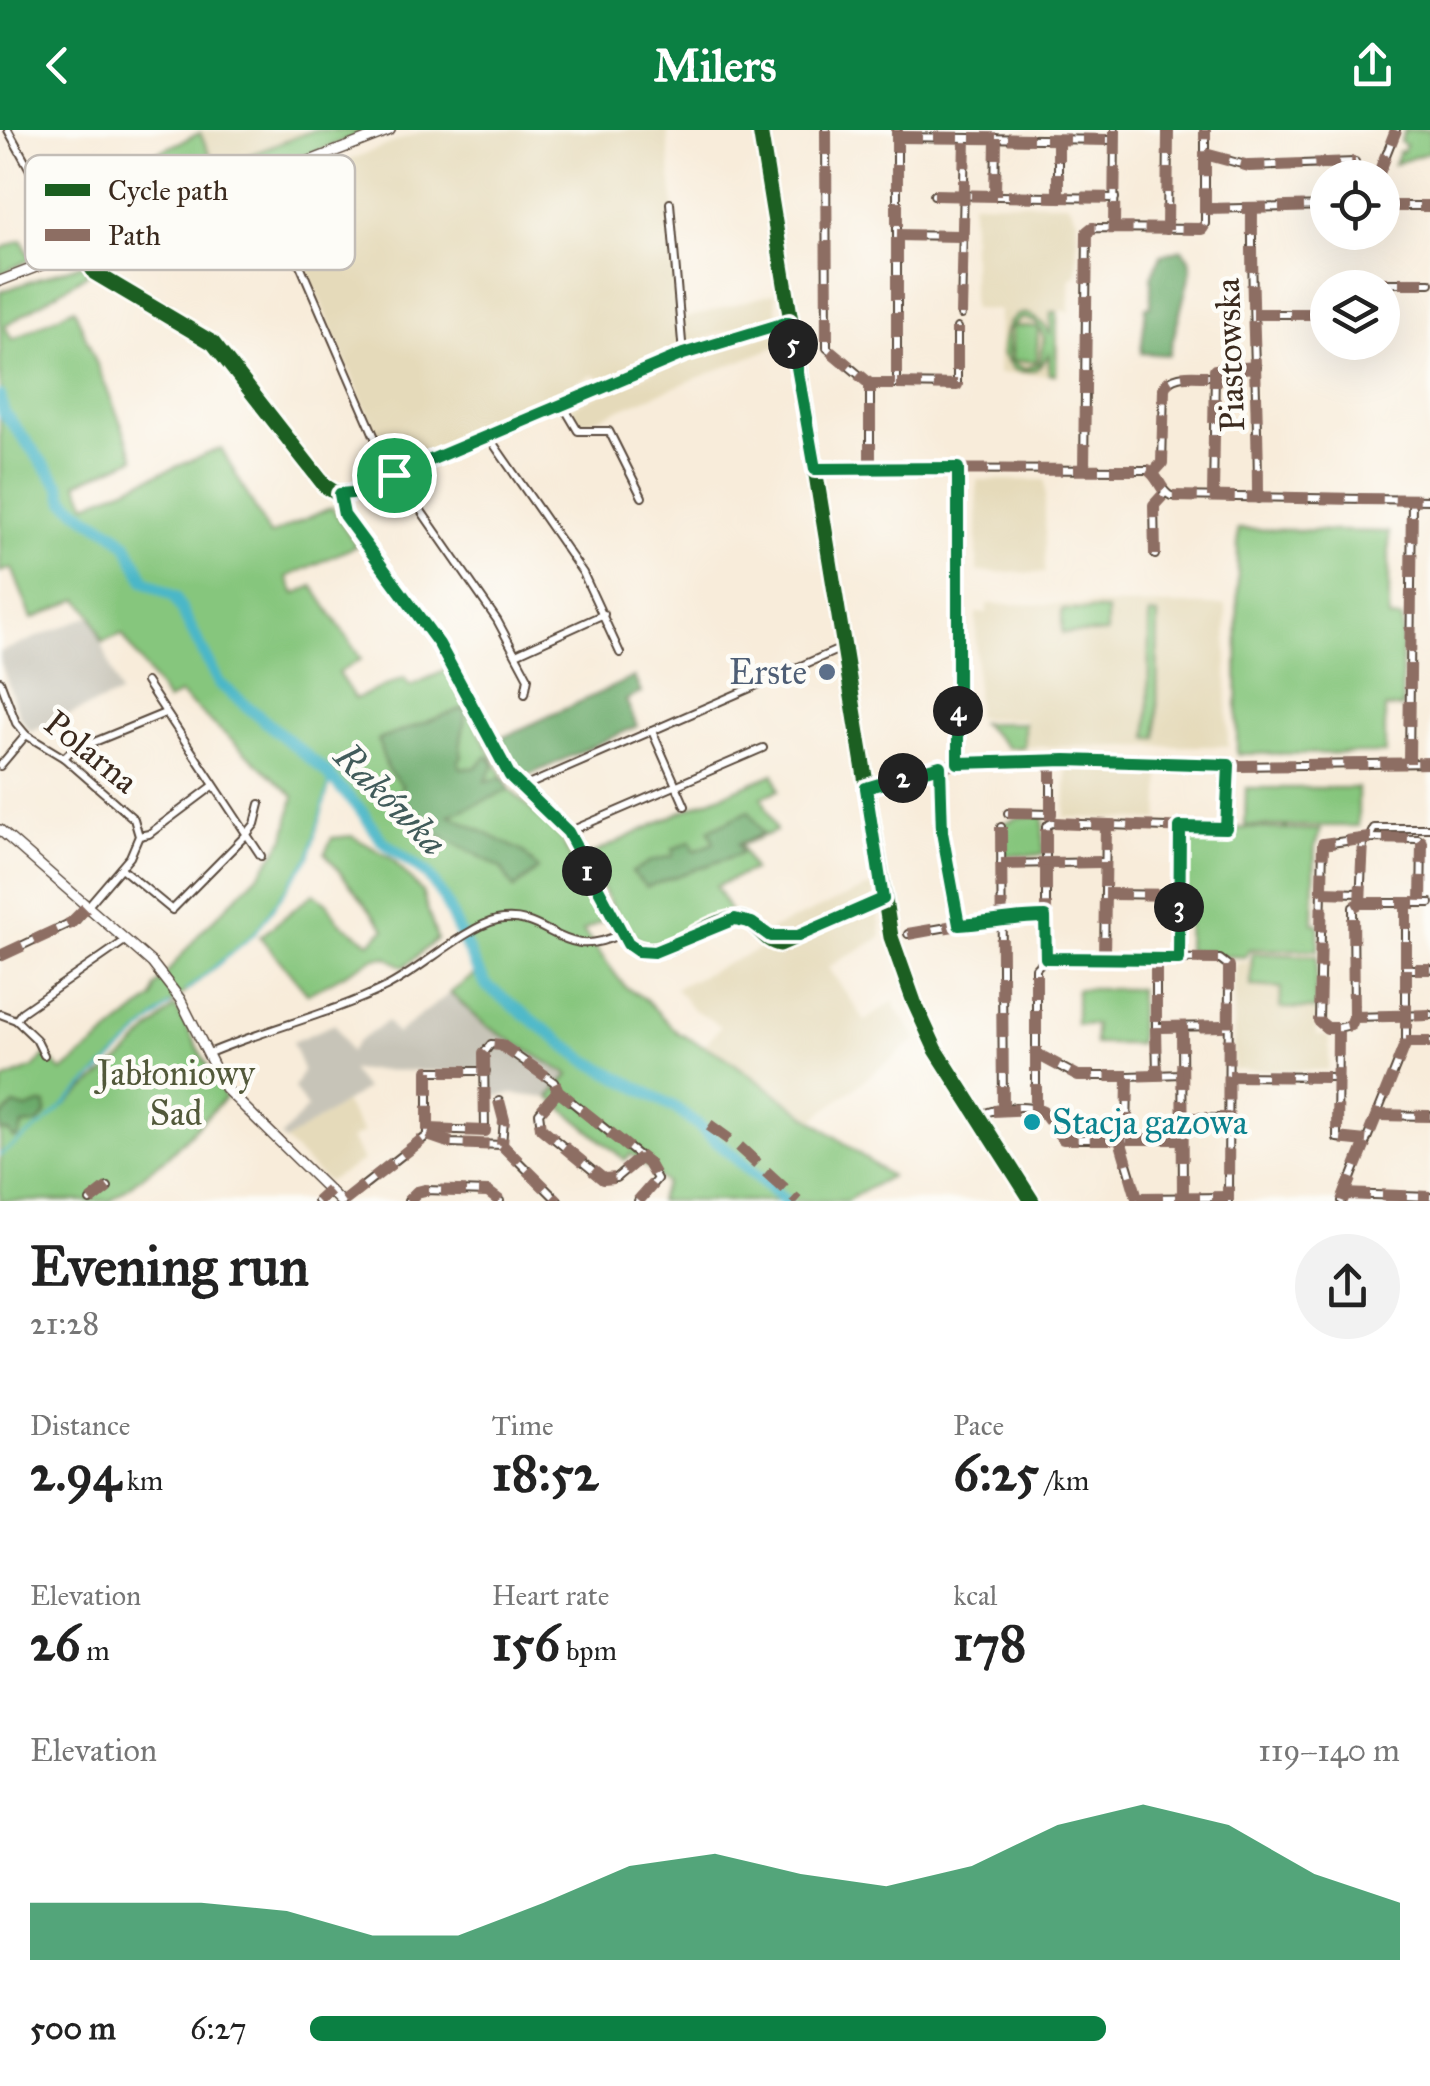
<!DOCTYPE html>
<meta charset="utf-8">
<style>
:root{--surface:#fff;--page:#f2f2f2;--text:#222;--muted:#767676;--accent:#0b8043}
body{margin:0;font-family:"IM FELL Great Primer",serif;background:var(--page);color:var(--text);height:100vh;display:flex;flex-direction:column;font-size:38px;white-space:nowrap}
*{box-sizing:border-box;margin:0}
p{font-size:32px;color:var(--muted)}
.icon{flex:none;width:55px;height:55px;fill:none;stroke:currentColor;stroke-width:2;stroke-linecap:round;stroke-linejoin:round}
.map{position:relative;height:1071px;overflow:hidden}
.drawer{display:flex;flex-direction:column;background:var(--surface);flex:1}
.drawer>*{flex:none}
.controls{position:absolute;left:1310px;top:30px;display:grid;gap:20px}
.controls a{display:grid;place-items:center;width:90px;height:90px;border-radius:50%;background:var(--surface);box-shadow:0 10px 40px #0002;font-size:50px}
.pin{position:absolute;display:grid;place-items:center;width:85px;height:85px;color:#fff;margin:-42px;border:5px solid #fff;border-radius:50%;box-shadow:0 2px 10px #0007}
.km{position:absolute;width:50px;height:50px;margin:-25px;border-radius:50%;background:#222;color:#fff;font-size:28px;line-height:50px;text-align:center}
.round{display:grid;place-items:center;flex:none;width:105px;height:105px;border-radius:52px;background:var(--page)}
.head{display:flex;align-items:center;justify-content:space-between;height:170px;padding:0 30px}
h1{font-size:55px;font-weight:700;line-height:75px}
.figures{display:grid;grid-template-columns:repeat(3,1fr);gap:15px;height:170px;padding:10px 30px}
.figures div{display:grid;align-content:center}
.figures b{font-size:50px;font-weight:700}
.figures small{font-size:28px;font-weight:400}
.figures p{font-size:28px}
.chart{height:280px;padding:20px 30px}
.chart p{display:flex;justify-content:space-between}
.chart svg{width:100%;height:180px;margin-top:10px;fill:var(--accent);opacity:.7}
ul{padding:0 30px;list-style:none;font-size:32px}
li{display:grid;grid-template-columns:160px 120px 1fr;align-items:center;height:75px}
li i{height:25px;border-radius:12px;background:var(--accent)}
header{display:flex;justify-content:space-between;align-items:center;height:130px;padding:0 30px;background:var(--accent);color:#fff;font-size:45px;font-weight:700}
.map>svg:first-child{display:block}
.built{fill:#e5daba}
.industrial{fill:#c7c4b8}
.green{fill:#86c67d;stroke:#60784e;stroke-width:2.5;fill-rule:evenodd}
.forest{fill:#6cab6c;stroke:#546a45;stroke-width:2.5}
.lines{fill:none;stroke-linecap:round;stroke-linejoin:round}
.stream{stroke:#4cb7c8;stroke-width:2.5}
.river{stroke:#4cb7c8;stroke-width:12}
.minor-casing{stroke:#57473a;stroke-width:10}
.tertiary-casing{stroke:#57473a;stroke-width:12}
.minor{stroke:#fff;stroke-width:6}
.tertiary{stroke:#fff;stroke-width:9}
.quiet{stroke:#8d6e63;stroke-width:12;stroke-dasharray:25 12;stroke-linecap:butt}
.cycleway-casing{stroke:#fdfcf7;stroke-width:21}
.cycleway{stroke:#1b5e20;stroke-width:15}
.route-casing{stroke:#fff;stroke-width:20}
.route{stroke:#0b8043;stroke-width:12}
.service-dot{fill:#5c6f8a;stroke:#fdfcf7;stroke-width:4}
.culture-dot{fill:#0f9aa8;stroke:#fdfcf7;stroke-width:4}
.labels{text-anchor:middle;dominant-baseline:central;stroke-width:9;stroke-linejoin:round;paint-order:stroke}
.street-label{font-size:35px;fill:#3b2a1e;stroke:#fdfcf7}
.service-label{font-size:35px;fill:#4e5e75;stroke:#fdfcf7;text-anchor:end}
.park-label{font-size:35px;fill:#52593a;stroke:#fdfcf7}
.culture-label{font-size:35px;fill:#0d838f;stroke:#fdfcf7;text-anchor:start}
.water-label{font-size:38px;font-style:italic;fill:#415b5a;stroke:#fdfcf7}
.key{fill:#fdfcf7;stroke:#c3bdb6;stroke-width:2.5}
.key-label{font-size:28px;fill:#3b2a1e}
</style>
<header><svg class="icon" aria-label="back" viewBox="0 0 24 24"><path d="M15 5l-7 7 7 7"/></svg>Milers<svg class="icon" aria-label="share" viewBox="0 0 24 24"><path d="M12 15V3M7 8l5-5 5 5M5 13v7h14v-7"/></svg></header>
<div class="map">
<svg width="1430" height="1071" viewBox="0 0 1430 1071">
<rect width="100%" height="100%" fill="#fdfcf7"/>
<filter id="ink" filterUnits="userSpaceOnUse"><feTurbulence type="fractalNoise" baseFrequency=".01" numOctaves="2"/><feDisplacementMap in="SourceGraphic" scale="20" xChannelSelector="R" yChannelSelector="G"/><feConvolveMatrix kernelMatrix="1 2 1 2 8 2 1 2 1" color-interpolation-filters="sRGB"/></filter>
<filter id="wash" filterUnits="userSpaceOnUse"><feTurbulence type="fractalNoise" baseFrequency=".0048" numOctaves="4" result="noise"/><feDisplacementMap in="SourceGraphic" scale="40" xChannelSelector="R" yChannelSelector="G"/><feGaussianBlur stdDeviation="2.25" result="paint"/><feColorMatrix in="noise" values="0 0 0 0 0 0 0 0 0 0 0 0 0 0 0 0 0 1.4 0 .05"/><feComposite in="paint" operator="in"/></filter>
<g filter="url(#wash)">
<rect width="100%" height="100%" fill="#f8ecda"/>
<g class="built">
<path d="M199 0H314L216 38Z"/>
<path d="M425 0H667L683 189 775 163 777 184 672 220 604 250 593 245 580 251V259L396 338 385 326 296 113 304 105 300 95H288L277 69 284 56Z"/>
<path d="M972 72 1069 73 1077 89V143L1070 150V181H1059L1058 245 998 244 999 180 972 179Z"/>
<path d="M775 202 782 214 580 295 572 276 673 233Z"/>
<path d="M977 350H1045V443L977 442Z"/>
<path d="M987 474 1226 475 1228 616 1024 617V589L976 588V483H987Z"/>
<path d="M1067 634 1161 637 1159 690 1065 687Z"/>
<path d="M873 755 882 807 828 837 865 891 895 870V876L917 909 814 989 724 926 703 917 721 896 693 879 675 858 763 817 772 799Z"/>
<path d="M1254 821 1318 823 1316 905 1328 906 1330 910 1328 940H1233L1234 840 1237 833 1248 832Z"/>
<path d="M344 973 363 1003 351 1009 363 1031 327 1052 285 1011Z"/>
</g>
<g class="industrial">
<path d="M92 485 120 564 30 601 19 585 0 531V522Z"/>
<path d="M450 863 485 895 569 946 547 968 512 964 490 967V942L350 940 365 959 285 1011 281 1007 307 978 294 958 303 940 292 912 335 894 350 922 357 912 387 891 396 904Z"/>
</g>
<g class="green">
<path d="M314 0H372L240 51 218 55 191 70 95 104 71 99 52 71 200 3 216 38Z"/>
<path d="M1405 0H1430V22L1394 34 1399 21 1403 22 1406 15 1400 12Z"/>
<path d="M22 110 28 124 58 112 54 118 0 144V119Z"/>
<path d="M81 134 89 143 5 196 12 210 74 178 135 328 77 353 87 374 221 318 270 405 332 377 356 416 287 447 295 464 313 456 361 529 338 543 355 569 404 548 410 556 447 540 510 660 560 707 602 791 583 801 625 857 645 869 678 903 724 926 890 1046 846 1071H658L666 1053 631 1024 625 1030 549 967 569 945 485 895 450 863 478 842 444 769 428 745 382 711 363 683 331 649 309 727 255 803 170 875 61 978 120 931 175 876 225 968 167 1027 110 1071H0V970L3 950 33 938 47 924 62 942 153 868 155 857 200 803 262 741 285 708 294 666 180 564 167 571 122 504 102 512 92 485 79 469 32 489 12 438 0 442V162Z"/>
<path d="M1051 182H1057L1056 244H1049V224C1040 239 1033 245 1014 240L1002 224C1003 187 1024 166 1050 203ZM1022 188 1036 192 1044 208 1040 232 1025 239 1009 230 1008 200Z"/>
<path d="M1012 196 1038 197 1037 231H1012Z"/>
<path d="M1238 399 1389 402V488L1402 489V578H1385V623L1237 624Z"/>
<rect x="1062" y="480" width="45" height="23"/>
<path d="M1149 484 1158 485 1157 608H1148Z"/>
<path d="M981 593H1024V617L1008 618Z"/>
<path d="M774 644 779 660 762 667 776 701 741 715 753 740 716 756 730 781C707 791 681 808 657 814 627 821 599 750 586 727L687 679Z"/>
<path d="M1246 658H1358V696H1245Z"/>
<path d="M1043 686V725H1003V694L1019 687Z"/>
<path d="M1235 698 1321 700 1315 715 1313 793 1319 794 1318 820 1249 819 1245 827 1212 826 1211 821H1187L1188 768 1182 767 1183 703 1223 705Z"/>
<path d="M352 706 391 728 422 762 437 809 404 837 386 827 374 828 308 864 260 807 314 763 328 774 338 791 370 813 385 799 325 723 332 708Z"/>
<path d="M1252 823 1317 826 1315 879 1280 878 1281 858 1251 856Z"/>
<path d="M1076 859H1139V914H1095V895L1076 894Z"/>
</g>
<g class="forest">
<path d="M1182 119 1189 129 1191 140 1169 225 1141 223 1146 177 1151 176V147L1161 125Z"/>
<path d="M634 547 641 563 626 570 637 596 521 649 497 610Z"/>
<path d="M464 578C468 595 457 610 462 627L458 631 461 638H475L487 626 495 634 485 651 503 648 510 660 450 685 523 722 538 739 514 759 501 738 427 698 399 665 402 655 387 639 378 610Z"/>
<path d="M749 681 763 704 738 714 742 723 646 757 632 742 651 731 673 726V719L691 711 694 721 714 713 709 700Z"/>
<path d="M40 974H46V985L37 994 23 995 18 1008H12L10 1003 0 1000V989L14 975 26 979Z"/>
</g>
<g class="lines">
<g class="stream">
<path d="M186 861 255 803 309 727 331 648"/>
<path d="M0 1025 44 994 170 875"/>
</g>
<path class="river" d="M0 266 3 281 60 356 65 370 85 386 113 402 127 415 145 451 175 467 219 553 325 641 363 683 382 711 428 745 444 769 475 836 487 856 584 929 674 977 698 995 785 1071"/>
</g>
</g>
<g filter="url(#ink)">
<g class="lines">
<g class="minor-casing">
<g id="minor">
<path d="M8 0 64 101 73 113 88 115"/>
<path d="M826 0 827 218 870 254V338"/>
<path d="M897 7 1114 10"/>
<path d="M1205 24 1249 36 1355 32"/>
<path d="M1377 48 1396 0"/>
<path d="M934 65 1115 68"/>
<path d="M995 66 996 8"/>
<path d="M271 68 383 326 497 490 528 548 525 564"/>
<path d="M1058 68V9"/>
<path d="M670 73 683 224"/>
<path d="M1382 76H1430"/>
<path d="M1205 79 1328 76"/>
<path d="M1252 80C1251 176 1258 272 1258 369"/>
<path d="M1114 99 1115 0"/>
<path d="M1167 100 1168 0"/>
<path d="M897 105 963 106"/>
<path d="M81 120 95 143 213 213 325 356 336 363H352L683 224 789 192"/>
<path d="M46 130 63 118 66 107"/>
<path d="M58 132 73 128 85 130"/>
<path d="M1362 153H1430"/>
<path d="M1254 184H1328"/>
<path d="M961 185 965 8"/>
<path d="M870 254H897V0"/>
<path d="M897 254 957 255V198"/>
<path d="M562 274 578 301H609L642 367"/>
<path d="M488 306 583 443 620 523"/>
<path d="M815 339 1148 340C1159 346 1160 361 1171 366L1430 370"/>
<path d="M1084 339 1087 102 1092 98 1202 99 1205 94V0"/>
<path d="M1153 343 1162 333 1164 258C1172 241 1196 247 1213 246"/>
<path d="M340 365 344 385 439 514 510 646 568 702 628 814C663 838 697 793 733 789 757 786 761 812 780 814L883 769"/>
<path d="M1213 367 1215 240 1257 237"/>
<path d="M1155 425 1154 375 1165 363"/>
<path d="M516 524 604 484"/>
<path d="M0 551 16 593 26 605 64 628 134 689 139 706 130 727 76 790 0 826"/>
<path d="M146 552 261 726"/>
<path d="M652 601 685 676"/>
<path d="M64 628 70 622 165 583"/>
<path d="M958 633V339"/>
<path d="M1409 633 1412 370"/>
<path d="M0 636 26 605"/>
<path d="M940 636 942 702 959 795C988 793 1015 787 1045 787"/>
<path d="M521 658 842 518"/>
<path d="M866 659 958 633 1066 630 1239 636 1430 633"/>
<path d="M1008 683 1051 684V632"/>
<path d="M1106 695 1104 828 1220 829 1229 836 1228 1071"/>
<path d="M1001 697 1003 979"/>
<path d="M568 702 763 618"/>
<path d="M139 706 149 704 213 656"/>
<path d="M1369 708 1374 698H1430"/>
<path d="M1001 734 1105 732"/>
<path d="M121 738 172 780 246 705 255 694 260 674"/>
<path d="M1322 762 1361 763"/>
<path d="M1105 764 1179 765V829"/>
<path d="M1179 765 1181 697"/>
<path d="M1360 773H1430"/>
<path d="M1406 774V839H1430"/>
<path d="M764 804 796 806"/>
<path d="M908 804 959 795"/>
<path d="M1046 828H1104"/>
<path d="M1156 829V897L1229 896"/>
<path d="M0 884 16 890 22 882 126 810"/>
<path d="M1354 887 1353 777 1360 773 1363 711"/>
<path d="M16 890 36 909 44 925"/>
<path d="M1182 896 1183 1071"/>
<path d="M1156 897 1157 945"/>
<path d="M1338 898H1327L1319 891 1323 714 1369 708 1418 709 1422 712 1421 773"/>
<path d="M1406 912H1430"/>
<path d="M207 924C265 899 329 885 386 857 419 841 466 797 497 790 549 780 560 834 620 804"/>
<path d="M1037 924 1078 946H1128"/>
<path d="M1229 946 1337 947"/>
<path d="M558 961 539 983 541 998 603 1049 616 1048 641 1027"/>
<path d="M499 971 504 990 502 1015"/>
<path d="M1036 979V838L1046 828V696L1052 693 1225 699 1229 635"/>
<path d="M1378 985 1430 986"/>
<path d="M978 986C995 978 1035 970 1050 988 1055 995 1056 1002 1063 1009H1183"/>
<path d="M1182 988H1229"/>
<path d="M429 999 485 1001 484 923 491 914 501 915 554 952 558 961 648 1033 657 1049 638 1071"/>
<path d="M428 1005 451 1013 502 1015 558 1071"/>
<path d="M1127 1009 1128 946 1182 944"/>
<path d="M1120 1010 1138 1070"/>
<path d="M1366 1011 1337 1008 1338 898 1351 895 1354 887 1430 885"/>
<path d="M1345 1064 1430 1067"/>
<path d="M1138 1068 1228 1067"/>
<path d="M90 1071 108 1057"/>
<path d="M317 1071 329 1060"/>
<path d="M344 1071 428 1005V941H486"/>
<path d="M408 1071 417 1062 425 1060 488 1062 500 1071"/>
<path d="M1342 1071 1406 912V839"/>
</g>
</g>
<g class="tertiary-casing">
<g id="tertiary">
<path d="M760 0 891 807 914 872 936 920 1032 1071"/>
<path d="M0 151 390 0"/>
<path d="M0 700 152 833 180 869 225 958 340 1071"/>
</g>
</g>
<use href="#minor" class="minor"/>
<use href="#tertiary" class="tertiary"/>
<g class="quiet">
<path d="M826 0 827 218 870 254V338"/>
<path d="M897 7 1114 10"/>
<path d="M1205 24 1249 36 1355 32"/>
<path d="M1377 48 1396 0"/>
<path d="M934 65 1115 68"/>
<path d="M995 66 996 8"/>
<path d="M1058 68V9"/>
<path d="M1382 76H1430"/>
<path d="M1205 79 1328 76"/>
<path d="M1252 80C1251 176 1258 272 1258 369"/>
<path d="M1114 99 1115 0"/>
<path d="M1167 100 1168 0"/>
<path d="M897 105 963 106"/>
<path d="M1362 153H1430"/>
<path d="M1253 184H1328"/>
<path d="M961 185 965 8"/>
<path d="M870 254H897V0"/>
<path d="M897 254 957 255V198"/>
<path d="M815 339 1148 340C1159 346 1160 361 1171 366L1430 370"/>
<path d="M1084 339 1087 102 1092 98 1202 99 1205 94V0"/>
<path d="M1153 343 1162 333 1164 258C1172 241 1196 247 1213 246"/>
<path d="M1213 367 1215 240 1257 237"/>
<path d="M1155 425 1154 375 1165 363"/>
<path d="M958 633V338"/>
<path d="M1409 633 1412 370"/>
<path d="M940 636 942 702 959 795C988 793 1015 787 1045 787"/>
<path d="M866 659 958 633 1066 630 1239 636 1430 633"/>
<path d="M1008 683 1051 684V632"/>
<path d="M1106 695 1104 828 1220 829 1229 836 1228 1071"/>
<path d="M1001 697 1003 979"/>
<path d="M1001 734 1105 732"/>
<path d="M1322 762 1361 763"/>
<path d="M1105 764 1179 765V829"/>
<path d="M1179 765 1181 697"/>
<path d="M1360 773H1415"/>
<path d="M1406 774V839H1430"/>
<path d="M908 804 959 795"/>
<path d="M0 826 71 793 88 776"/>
<path d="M1046 828H1104"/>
<path d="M1156 829V897L1229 896"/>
<path d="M1354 887 1353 777 1360 773 1363 711"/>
<path d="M1182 896 1183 1071"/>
<path d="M1156 897 1157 945"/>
<path d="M1338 898H1327L1319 891 1323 714 1369 708 1418 709 1422 712 1421 773"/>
<path d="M1406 912H1430"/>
<path d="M1037 924 1078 946H1128"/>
<path d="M1229 946 1337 947"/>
<path d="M558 961 539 983 541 998 603 1049 616 1048 641 1027"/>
<path d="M499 971 504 990 502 1015"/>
<path d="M1036 979V838L1046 828V696L1052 693 1225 699 1229 635"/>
<path d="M993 981 1036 979 1043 982 1063 1009H1183"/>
<path d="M1378 985 1430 986"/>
<path d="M1182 988H1229"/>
<path d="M709 995 737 1015 798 1071"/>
<path d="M429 999 485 1001 484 923 491 914 501 915 554 952 558 961 648 1033 657 1049 638 1071"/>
<path d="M428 1005 451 1013 502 1015 558 1071"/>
<path d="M1127 1009 1128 946 1182 944"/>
<path d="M1120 1010 1138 1071"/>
<path d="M1366 1011 1337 1008 1338 898 1351 895 1354 887 1430 885"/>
<path d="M1345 1064 1430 1067"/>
<path d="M1138 1068 1228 1067"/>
<path d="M90 1071 108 1057"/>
<path d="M317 1071 329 1060"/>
<path d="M344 1071 428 1005V941H487"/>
<path d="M408 1071 417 1062 425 1060 488 1062 500 1071"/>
<path d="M1342 1071 1406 912V839"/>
</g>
<g class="cycleway-casing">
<g id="cycleway">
<path d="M760 0 891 807 914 872 936 920 1032 1071"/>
<path d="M81 120 95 143 213 213 325 356 336 363H352L683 224 789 192"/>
<path d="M340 365 344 385 439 514 510 646 568 702 628 814C663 838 697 793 733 789 757 786 761 812 780 814L883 769"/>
</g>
</g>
<use href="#cycleway" class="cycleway"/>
</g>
</g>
<g class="lines" filter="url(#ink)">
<g class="route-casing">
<path id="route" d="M789 192 815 339 958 338V633L1066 630 1229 635 1226 698 1180 697 1179 829 1046 828 1045 787C1015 787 989 793 959 795L942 702 940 636 866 658 883 769 798 806H770L752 793 735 789 654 822 638 821 628 814 568 702 510 646 439 514 344 385 340 364 352 363 683 224Z"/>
</g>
<use href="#route" class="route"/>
</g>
<circle class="service-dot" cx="827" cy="542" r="10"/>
<circle class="culture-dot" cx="1032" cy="992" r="10"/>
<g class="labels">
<g class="street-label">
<text transform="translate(1230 225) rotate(-92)">Piastowska</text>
<text transform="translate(91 622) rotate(39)">Polarna</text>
</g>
<g class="service-label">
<text x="807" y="542">Erste</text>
</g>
<g class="park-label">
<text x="176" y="943">Jabłoniowy<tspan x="176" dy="40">Sad</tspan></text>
</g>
<g class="culture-label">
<text x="1052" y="992">Stacja gazowa</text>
</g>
<g class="water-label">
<text transform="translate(391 669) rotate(45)">Rakówka</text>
</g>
</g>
<rect x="25" y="25" width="330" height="115" rx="15" class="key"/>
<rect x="45" y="54" width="45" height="12" fill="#1b5e20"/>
<rect x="45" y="99" width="45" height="12" fill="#8d6e63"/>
<g class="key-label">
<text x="108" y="70">Cycle path</text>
<text x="108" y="115">Path</text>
</g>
</svg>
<div class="controls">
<a><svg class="icon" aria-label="locate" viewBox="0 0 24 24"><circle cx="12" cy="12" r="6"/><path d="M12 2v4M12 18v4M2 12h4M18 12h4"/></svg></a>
<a><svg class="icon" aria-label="layers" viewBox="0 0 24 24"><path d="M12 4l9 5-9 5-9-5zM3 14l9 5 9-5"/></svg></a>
</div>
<div class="pin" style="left:394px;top:345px;background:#1e9e55"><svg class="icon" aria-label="arrive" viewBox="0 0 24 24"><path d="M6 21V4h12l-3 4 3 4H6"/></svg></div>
<b class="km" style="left:587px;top:741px">1</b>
<b class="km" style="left:903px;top:648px">2</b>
<b class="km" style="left:1179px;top:777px">3</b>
<b class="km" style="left:958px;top:581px">4</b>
<b class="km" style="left:793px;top:214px">5</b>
</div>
<section class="drawer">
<div class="head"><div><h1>Evening run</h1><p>21:28</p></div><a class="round"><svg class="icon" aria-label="share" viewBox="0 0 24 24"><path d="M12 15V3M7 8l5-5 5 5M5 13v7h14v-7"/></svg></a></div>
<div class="figures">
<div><p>Distance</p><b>2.94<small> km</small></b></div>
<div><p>Time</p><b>18:52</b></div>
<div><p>Pace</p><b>6:25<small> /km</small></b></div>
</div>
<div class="figures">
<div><p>Elevation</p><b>26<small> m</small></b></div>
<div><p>Heart rate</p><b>156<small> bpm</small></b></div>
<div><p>kcal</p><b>178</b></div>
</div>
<div class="chart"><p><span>Elevation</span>119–140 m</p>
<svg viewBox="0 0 160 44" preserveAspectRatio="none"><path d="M0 44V30L10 30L20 30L30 32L40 38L50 38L60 30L70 21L80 18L90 23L100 26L110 21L120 11L130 6L140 11L150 23L160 30V44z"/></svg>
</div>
<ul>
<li><b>500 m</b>6:27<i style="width:73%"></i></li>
</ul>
</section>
